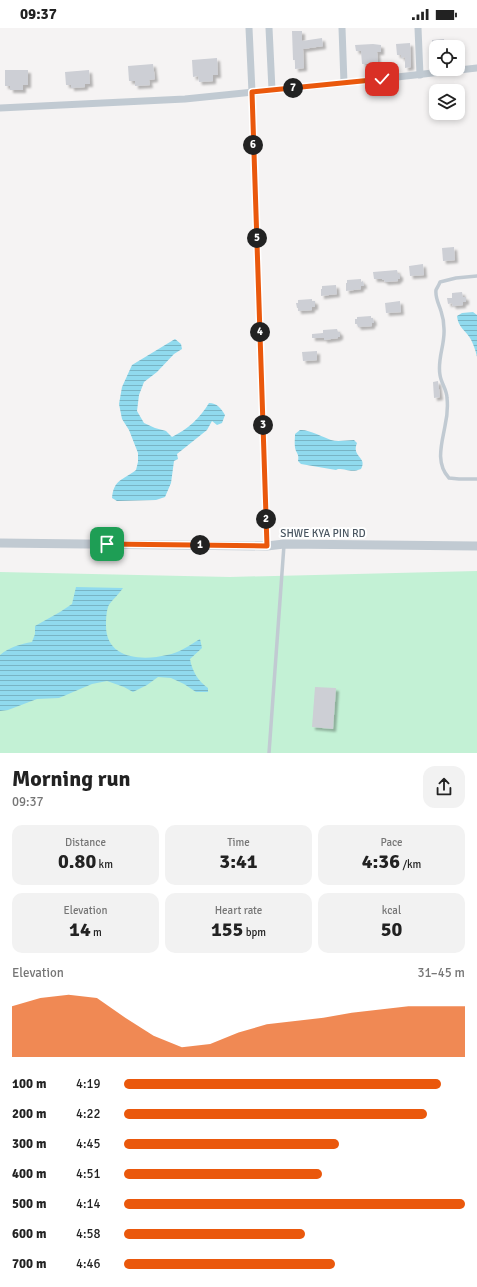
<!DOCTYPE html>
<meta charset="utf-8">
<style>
:root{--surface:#fff;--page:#f2f2f2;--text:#222;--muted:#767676;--accent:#ea580c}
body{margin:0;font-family:Signika,sans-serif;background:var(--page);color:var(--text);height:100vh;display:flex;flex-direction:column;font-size:15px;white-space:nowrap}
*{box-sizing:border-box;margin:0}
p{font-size:13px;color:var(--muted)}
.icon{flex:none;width:22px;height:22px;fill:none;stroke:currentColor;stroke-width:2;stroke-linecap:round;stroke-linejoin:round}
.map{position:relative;height:725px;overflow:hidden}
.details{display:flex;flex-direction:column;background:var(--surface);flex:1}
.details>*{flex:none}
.tools{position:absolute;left:429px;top:12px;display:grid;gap:8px}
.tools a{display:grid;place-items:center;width:36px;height:36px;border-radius:8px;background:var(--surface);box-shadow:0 2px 6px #0003;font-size:20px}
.pin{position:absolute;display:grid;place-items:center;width:34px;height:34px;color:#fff;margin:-17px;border-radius:8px;box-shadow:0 2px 6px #0006}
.km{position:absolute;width:20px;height:20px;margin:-10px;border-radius:50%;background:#222;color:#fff;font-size:11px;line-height:20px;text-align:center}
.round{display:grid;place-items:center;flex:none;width:42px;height:42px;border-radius:12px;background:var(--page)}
.headline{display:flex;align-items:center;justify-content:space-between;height:68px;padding:0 12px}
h1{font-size:22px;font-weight:800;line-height:30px}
.metrics{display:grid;grid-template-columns:repeat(3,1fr);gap:6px;height:68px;padding:4px 12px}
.metrics div{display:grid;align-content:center;border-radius:10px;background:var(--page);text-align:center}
.metrics b{font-size:20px;font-weight:800}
.metrics small{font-size:11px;font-weight:400}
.metrics p{font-size:11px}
.chart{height:112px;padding:8px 12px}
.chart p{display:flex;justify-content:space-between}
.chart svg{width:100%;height:72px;margin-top:4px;fill:var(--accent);opacity:.7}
ul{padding:0 12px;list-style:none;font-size:13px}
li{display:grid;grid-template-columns:64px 48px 1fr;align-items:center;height:30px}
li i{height:10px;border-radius:5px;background:var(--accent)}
.status{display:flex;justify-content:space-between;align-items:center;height:28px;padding:0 20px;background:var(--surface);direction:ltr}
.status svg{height:11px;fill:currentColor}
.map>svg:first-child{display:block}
.grass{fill:#c3f1d5}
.water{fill:url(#water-rules)}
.building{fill:#cdcfd5;filter:url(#shadow)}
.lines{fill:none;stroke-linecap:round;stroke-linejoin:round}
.path{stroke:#7ad0a6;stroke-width:1;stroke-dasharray:3 2;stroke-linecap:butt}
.service{stroke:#c1cad2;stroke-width:3.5}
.minor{stroke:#c1cad2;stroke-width:7}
.tertiary{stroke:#c1cad2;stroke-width:9}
.route-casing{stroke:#fff;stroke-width:8}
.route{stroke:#ea580c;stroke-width:5}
.labels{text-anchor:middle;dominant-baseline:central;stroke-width:4;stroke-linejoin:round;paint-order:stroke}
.street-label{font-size:11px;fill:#4a5661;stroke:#fff}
</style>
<div class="status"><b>09:37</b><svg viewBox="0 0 49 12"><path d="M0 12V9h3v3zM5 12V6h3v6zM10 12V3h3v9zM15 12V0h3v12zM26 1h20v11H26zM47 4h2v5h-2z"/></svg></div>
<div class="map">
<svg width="477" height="725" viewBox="0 0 477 725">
<defs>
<pattern id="water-rules" width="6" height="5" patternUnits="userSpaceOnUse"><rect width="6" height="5" fill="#90daee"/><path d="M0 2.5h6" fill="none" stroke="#78b4c4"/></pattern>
<filter id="shadow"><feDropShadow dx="3" dy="3" stdDeviation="1" flood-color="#0004"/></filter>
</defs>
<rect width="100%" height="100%" fill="#f5f3f3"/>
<path class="grass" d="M477 543V725H0V544L230 549Z"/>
<g class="water">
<path d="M473 284 477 287V329C476 323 473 315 470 310 465 302 458 299 457 288L462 285Z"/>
<path d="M175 311 181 316 182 321 174 326 157 344 144 354 139 367 137 383 144 395 155 400 166 403 172 409C188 401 200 390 209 375 217 375 221 380 225 387L222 395 217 397 212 393 207 402 177 426 178 431 174 433 171 455 165 469 156 472 117 473 112 470C114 451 122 453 136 442L138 434V425L129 402 122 391 119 376 122 359 132 337Z"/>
<path d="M300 402C308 401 323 409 331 412 338 414 347 412 354 412L357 415C351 429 368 429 361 441 351 445 348 441 338 441L336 442 301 436 298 433C299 428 298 427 296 423 294 418 295 411 295 406Z"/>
<path d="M76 559 123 560C120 565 109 575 108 579 106 585 106 592 106 598 106 631 142 633 167 627 179 625 190 617 200 611L202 620 190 631C192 643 198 653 208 660V664H196L184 656 171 650 158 649 147 657 133 664 124 659 107 653 92 656 59 670 37 671 8 682 0 683V627C9 619 21 616 32 614L35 606V598L60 584 72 576Z"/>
</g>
<g class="building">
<path d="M292 3H302V13L322 10 323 18 303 21 304 40 295 41V32H293Z"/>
<path d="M444 11 445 19H432V12Z"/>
<path d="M410 15 411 39 405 40V29L401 30V27H397L396 16Z"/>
<path d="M373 16 381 17V24H377L378 35H375V40H370L369 36H362L361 23H356L355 17Z"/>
<path d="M217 30 218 47H213V53L199 54 198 48 193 49 192 32Z"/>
<path d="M153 36 155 51 149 52 150 57 135 58V53H129L128 38Z"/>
<path d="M5 42H28V57H23V62H10V58H5Z"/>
<path d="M89 42 90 56H85V59L71 60V57H66L65 44Z"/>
<path d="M454 219 455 232 443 233 442 220Z"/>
<path d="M423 236 424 247 410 248 409 238Z"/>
<path d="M397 242 398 246H400V251H398V253L385 254 384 252H382V251H374L373 244Z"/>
<path d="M361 251V254L363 253 364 258H361V261L346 263V255H347V252Z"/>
<path d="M336 257 337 266 321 268V261H322V258Z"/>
<path d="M462 264 463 269H466V274H463V277L453 278 452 275 448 276 447 270H452V265Z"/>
<path d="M312 271V273H315V279H312V282L298 283V280H297L296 275H298V272Z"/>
<path d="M400 273 401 284 386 285 385 275Z"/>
<path d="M371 288V290H373L374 295H372V298L358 299 357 296H355V291H357V289Z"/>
<path d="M337 301 338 304H340V309H338V310L324 312V310H312V306L323 305V302Z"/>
<path d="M317 323V332L303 333 302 324Z"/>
<path d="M438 353 440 369 434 370 433 354Z"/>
<path d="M315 659 336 660 333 701 312 699Z"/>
</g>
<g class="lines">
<path class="path" d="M252 71 267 509"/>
<g class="service">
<path d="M477 248 456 250 440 254C439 257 437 260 436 262 435 270 439 276 441 283 443 289 444 295 444 301 445 317 437 331 440 347 441 355 447 362 447 370 448 379 447 389 445 398 442 415 435 435 449 450L459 451H477"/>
<path d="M269 725 284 517"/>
</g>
<g class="minor">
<path d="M249 0 252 64"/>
<path d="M269 0 272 62"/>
<path d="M342 0 344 55"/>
<path d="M418 0 420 47"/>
<path d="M0 80 185 71 344 55 477 40"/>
</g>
<path class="tertiary" d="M0 515 267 518 284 516 477 518"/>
</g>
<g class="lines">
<g class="route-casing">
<path id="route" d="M107 516 267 518 252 64 382 51"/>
</g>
<use href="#route" class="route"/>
</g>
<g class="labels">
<g class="street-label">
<text x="323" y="505">SHWE KYA PIN RD</text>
</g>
</g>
</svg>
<div class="tools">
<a><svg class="icon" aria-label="locate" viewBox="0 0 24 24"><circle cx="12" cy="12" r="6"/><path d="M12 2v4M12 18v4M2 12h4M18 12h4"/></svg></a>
<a><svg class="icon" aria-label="layers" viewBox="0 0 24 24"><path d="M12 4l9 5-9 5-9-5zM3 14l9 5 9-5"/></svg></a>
</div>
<div class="pin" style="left:107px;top:516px;background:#1e9e55"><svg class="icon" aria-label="arrive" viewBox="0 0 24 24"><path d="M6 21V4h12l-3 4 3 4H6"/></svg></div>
<div class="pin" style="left:382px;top:51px;background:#d93025"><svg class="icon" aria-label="check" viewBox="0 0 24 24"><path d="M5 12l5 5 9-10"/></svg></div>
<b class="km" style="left:200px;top:517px">1</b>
<b class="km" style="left:266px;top:491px">2</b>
<b class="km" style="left:263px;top:397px">3</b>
<b class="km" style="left:260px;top:304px">4</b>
<b class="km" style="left:257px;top:210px">5</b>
<b class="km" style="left:253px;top:117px">6</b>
<b class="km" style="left:293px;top:60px">7</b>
</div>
<section class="details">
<div class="headline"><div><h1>Morning run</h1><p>09:37</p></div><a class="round"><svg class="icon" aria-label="share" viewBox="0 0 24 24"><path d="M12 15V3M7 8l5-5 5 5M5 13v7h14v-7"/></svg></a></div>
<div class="metrics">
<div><p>Distance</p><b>0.80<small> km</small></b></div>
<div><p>Time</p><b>3:41</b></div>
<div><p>Pace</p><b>4:36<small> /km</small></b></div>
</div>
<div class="metrics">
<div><p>Elevation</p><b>14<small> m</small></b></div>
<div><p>Heart rate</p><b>155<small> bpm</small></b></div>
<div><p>kcal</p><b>50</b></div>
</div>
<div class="chart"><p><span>Elevation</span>31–45 m</p>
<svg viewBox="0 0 160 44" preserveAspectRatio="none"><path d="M0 44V13L10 8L20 6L30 8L40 20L50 31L60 38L70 36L80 29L90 24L100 22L110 20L120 17L130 15L140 13L150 13L160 13V44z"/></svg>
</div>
<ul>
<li><b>100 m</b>4:19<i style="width:93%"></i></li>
<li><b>200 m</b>4:22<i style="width:89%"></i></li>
<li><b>300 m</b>4:45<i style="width:63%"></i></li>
<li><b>400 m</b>4:51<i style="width:58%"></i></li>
<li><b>500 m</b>4:14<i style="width:100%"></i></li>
<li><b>600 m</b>4:58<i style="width:53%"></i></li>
<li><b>700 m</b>4:46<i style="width:62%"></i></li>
</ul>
</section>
